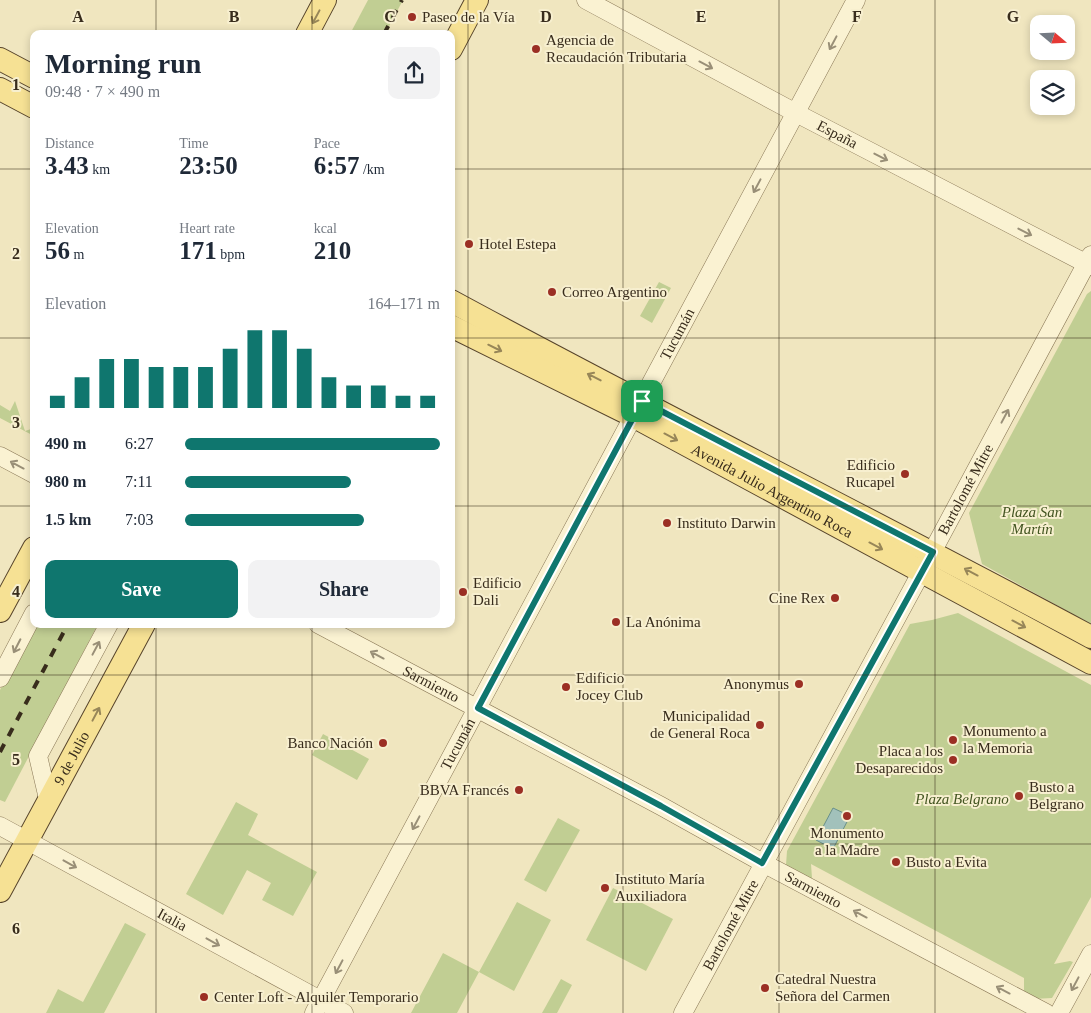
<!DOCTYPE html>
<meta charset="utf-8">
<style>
:root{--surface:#fff;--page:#f2f2f3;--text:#1f2937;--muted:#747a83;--accent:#0f766e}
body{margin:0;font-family:"Times New Roman",serif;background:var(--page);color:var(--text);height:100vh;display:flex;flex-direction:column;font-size:19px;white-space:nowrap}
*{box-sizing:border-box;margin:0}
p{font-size:16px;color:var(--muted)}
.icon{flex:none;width:28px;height:28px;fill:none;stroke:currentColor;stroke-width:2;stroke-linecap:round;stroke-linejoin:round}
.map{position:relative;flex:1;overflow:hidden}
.side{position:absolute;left:30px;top:30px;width:425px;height:598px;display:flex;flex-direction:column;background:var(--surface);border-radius:10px;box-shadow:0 2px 8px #0003}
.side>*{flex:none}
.needle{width:32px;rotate:109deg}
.controls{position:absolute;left:1030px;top:15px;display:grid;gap:10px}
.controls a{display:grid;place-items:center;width:45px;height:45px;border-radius:10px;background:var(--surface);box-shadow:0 2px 8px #0003;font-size:25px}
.pin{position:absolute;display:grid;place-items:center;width:42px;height:42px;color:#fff;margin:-21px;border-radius:10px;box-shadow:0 2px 8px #0006}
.round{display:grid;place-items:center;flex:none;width:52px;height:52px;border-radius:10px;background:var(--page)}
.headline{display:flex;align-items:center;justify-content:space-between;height:85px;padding:0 15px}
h1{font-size:28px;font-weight:800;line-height:38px}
.stats{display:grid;grid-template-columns:repeat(3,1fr);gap:8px;height:85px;padding:5px 15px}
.stats div{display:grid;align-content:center}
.stats b{font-size:25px;font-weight:800}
.stats small{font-size:14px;font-weight:400}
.stats p{font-size:14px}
.chart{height:140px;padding:10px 15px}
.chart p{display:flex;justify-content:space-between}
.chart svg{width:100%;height:90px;margin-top:5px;stroke:var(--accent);stroke-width:6}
.cta{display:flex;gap:10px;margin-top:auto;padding:10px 15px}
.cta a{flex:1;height:58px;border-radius:10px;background:var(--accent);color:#fff;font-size:20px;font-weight:800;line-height:58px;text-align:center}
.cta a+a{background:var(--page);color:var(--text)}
ul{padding:0 15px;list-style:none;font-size:16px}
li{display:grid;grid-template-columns:80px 60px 1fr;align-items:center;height:38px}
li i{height:12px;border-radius:6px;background:var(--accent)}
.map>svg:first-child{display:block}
.green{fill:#c1ce93}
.water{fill:#a2c1bb;stroke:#69908a}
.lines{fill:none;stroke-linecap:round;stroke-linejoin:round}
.minor-casing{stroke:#897756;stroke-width:19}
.major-casing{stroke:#57442b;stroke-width:24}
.minor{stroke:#faf2d2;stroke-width:18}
.major{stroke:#f6e194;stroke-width:22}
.rail{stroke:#382c1c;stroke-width:4;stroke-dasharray:9 9;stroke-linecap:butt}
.oneway{stroke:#978658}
.oneway2{stroke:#998f77}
.route-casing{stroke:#fff;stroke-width:10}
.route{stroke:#0f766e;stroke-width:6}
.grid{fill:none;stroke:#382c1c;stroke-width:1;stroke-opacity:0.55}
.poi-dot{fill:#9b2f24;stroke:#f7efcf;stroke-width:2}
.labels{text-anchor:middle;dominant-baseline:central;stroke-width:4;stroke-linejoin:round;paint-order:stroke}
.poi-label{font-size:15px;fill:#382c1c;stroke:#f7efcf;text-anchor:start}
.street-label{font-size:15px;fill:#382c1c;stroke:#f7efcf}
.park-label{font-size:15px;font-style:italic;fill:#435521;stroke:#f7efcf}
.grid-label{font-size:16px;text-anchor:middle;font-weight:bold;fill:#382c1c;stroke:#f7efcf;stroke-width:4;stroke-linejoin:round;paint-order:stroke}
</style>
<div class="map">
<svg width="1091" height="1013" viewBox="0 0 1091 1013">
<rect width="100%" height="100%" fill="#f0e6bf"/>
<g class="green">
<path d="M368 0H403L385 34H350Z"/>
<path d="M659 282 671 288 652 323 640 316Z"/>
<path d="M1091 291V624L982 564 969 513 1087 294Z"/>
<path d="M15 401 25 431 34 428V436L0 418V405L10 411Z"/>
<path d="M958 613 1091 685V897L1054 964 1070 961 1073 962 1052 998 1033 999 1024 994V978L811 864 812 878 810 881 786 865 787 851 910 624 932 620Z"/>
<path d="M35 624H98L5 802 0 800V690Z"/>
<path d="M323 734 369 759 357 780 312 755Z"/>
<path d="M236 802 258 814 248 835 317 872 293 916 262 900 271 883 247 870 223 915 186 894Z"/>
<path d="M558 818 580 830 546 892 524 880Z"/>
<path d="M613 888 673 919 646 971 586 940Z"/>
<path d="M517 902 551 920 514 991 479 972 457 1013H411L443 953 479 972Z"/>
<path d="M125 923 146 934 104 1013H46L58 989 83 1002Z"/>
<path d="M561 979 572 985 557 1013H542Z"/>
</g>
<path class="water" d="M833 808 850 816 833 849 816 840Z"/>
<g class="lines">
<g class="minor-casing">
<g id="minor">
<path id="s1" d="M586 0 796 113 1091 266"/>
<path d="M0 456 34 474"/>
<path id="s2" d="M318 624 661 806 763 863 1046 1013"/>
<path d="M0 678 34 613"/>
<path d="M49 803 38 756 109 624"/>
<path id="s3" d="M0 826 344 1013"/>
<path id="s4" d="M314 1013 856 0"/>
<path id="s5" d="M683 1013 922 571 1091 255"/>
<path d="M1059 1013 1091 954"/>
</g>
</g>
<g class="major-casing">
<g id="major">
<path d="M307 34 325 0"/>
<path d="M451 49 477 0"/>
<path d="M0 59 34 77"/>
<path d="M0 89 34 107"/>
<path d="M451 301C663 416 879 523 1091 637"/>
<path id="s6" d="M451 326 633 416 1091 663"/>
<path d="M0 611 34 548"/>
<path id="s7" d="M0 891 144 624"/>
</g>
</g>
<use href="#minor" class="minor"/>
<use href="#major" class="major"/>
<g class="rail">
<path d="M384 34 402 0"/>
<path d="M0 752 68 624"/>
</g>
</g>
<defs><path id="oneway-shaft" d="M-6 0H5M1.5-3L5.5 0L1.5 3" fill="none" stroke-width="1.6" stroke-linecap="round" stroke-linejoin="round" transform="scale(1.25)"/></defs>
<g class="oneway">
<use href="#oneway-shaft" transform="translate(316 17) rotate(118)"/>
<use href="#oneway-shaft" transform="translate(495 348) rotate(26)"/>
<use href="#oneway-shaft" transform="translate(594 377) rotate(-153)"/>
<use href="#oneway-shaft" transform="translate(671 437) rotate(28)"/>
<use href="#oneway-shaft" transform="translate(876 546) rotate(28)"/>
<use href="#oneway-shaft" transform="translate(971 572) rotate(-152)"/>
<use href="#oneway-shaft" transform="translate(1019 624) rotate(28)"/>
<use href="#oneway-shaft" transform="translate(96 714) rotate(-62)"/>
</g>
<g class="oneway2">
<use href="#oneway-shaft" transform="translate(833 43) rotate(118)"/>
<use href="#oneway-shaft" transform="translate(706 65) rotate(28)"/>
<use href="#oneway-shaft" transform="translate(881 157) rotate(27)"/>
<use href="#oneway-shaft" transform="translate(757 186) rotate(118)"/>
<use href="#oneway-shaft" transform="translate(1025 232) rotate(27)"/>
<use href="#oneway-shaft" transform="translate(1005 416) rotate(-62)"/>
<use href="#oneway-shaft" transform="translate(17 465) rotate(-152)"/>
<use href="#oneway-shaft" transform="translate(17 646) rotate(117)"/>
<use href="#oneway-shaft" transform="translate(96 648) rotate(-62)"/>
<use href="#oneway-shaft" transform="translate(377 655) rotate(-152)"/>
<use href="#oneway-shaft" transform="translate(416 823) rotate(118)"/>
<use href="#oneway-shaft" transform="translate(70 864) rotate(29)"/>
<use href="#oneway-shaft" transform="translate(860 914) rotate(-152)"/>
<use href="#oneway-shaft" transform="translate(213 942) rotate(29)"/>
<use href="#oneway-shaft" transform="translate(339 967) rotate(118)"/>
<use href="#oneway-shaft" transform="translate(1075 984) rotate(118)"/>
<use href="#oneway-shaft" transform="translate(1003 990) rotate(-152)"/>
</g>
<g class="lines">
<g class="route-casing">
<path id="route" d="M642 401 933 552 762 863 661 806 478 708Z"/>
</g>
<use href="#route" class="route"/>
</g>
<path class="grid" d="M156 0V34M312 0V34M468 0V1013M623 0V1013M779 0V1013M935 0V1013M0 169H34M451 169H1091M0 338H34M451 338H1091M0 506H34M451 506H1091M156 624V1013M312 624V1013M0 675H1091M0 844H1091"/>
<g class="poi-dot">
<circle cx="412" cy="17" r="5"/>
<circle cx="536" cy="49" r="5"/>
<circle cx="469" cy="244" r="5"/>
<circle cx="552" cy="292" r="5"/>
<circle cx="905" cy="474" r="5"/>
<circle cx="667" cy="523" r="5"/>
<circle cx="463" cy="592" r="5"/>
<circle cx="835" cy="598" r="5"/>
<circle cx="616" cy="622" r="5"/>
<circle cx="799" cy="684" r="5"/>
<circle cx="566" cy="687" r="5"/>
<circle cx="760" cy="725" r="5"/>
<circle cx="953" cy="740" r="5"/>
<circle cx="383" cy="743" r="5"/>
<circle cx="953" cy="760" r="5"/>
<circle cx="519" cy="790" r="5"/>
<circle cx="1019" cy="796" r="5"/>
<circle cx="847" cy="816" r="5"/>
<circle cx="896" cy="862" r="5"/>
<circle cx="605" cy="888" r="5"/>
<circle cx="765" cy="988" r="5"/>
<circle cx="204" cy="997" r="5"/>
</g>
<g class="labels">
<g class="poi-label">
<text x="422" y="17">Paseo de la Vía</text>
<text x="546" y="40">Agencia de<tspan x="546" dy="17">Recaudación Tributaria</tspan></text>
<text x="479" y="244">Hotel Estepa</text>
<text x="562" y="292">Correo Argentino</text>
<text x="895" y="465" text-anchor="end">Edificio<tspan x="895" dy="17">Rucapel</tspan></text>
<text x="677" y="523">Instituto Darwin</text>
<text x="473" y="583">Edificio<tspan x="473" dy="17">Dali</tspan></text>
<text x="825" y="598" text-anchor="end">Cine Rex</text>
<text x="626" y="622">La Anónima</text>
<text x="576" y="678">Edificio<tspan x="576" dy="17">Jocey Club</tspan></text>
<text x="789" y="684" text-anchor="end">Anonymus</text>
<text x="750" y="716" text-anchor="end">Municipalidad<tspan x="750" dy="17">de General Roca</tspan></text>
<text x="963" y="731">Monumento a<tspan x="963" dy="17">la Memoria</tspan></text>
<text x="373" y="743" text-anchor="end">Banco Nación</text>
<text x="943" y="751" text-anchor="end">Placa a los<tspan x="943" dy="17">Desaparecidos</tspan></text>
<text x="1029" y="787">Busto a<tspan x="1029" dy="17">Belgrano</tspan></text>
<text x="509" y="790" text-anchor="end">BBVA Francés</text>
<text x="847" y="833" text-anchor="middle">Monumento<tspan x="847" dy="17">a la Madre</tspan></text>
<text x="906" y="862">Busto a Evita</text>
<text x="615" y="879">Instituto María<tspan x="615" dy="17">Auxiliadora</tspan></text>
<text x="775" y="979">Catedral Nuestra<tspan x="775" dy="17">Señora del Carmen</tspan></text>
<text x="214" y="997">Center Loft - Alquiler Temporario</text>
</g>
<g class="street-label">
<text stroke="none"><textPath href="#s1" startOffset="285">España</textPath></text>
<text stroke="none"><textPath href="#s4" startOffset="770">Tucumán</textPath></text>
<text stroke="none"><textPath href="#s5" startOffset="595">Bartolomé Mitre</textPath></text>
<text stroke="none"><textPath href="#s6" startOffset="361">Avenida Julio Argentino Roca</textPath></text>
<text stroke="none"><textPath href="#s2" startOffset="128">Sarmiento</textPath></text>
<text stroke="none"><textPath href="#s4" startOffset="305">Tucumán</textPath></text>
<text stroke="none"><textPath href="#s7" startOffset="151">9 de Julio</textPath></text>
<text stroke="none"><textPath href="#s2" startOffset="562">Sarmiento</textPath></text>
<text stroke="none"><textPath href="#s3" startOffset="196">Italia</textPath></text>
<text stroke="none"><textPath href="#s5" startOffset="100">Bartolomé Mitre</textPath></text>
</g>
<g class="park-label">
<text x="1032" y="512">Plaza San<tspan x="1032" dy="17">Martín</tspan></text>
<text x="962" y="799">Plaza Belgrano</text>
</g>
</g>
<g class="grid-label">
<text x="78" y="22">A</text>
<text x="234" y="22">B</text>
<text x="390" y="22">C</text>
<text x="546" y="22">D</text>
<text x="701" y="22">E</text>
<text x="857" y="22">F</text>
<text x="1013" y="22">G</text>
<text x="16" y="90">1</text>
<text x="16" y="259">2</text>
<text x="16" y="428">3</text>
<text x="16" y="597">4</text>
<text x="16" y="765">5</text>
<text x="16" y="934">6</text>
</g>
</svg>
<div class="controls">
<a><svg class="needle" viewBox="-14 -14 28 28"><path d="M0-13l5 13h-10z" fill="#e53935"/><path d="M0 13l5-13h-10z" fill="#747a83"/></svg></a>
<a><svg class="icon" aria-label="layers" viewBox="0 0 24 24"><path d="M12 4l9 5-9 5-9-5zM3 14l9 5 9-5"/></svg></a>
</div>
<div class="pin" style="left:642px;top:401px;background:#1e9e55"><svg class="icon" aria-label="arrive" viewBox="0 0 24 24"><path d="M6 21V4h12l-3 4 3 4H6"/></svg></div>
<section class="side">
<div class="headline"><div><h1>Morning run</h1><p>09:48 · 7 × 490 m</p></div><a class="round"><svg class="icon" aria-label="share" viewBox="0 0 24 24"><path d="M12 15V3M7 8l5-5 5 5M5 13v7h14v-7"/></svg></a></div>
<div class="stats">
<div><p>Distance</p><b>3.43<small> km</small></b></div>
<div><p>Time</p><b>23:50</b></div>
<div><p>Pace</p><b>6:57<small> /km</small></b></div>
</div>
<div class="stats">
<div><p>Elevation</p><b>56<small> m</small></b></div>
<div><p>Heart rate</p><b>171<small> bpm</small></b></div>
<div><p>kcal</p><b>210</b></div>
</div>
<div class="chart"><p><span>Elevation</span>164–171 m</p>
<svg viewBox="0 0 160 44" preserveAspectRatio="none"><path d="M5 44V38M15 44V29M25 44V20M35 44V20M45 44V24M55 44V24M65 44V24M75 44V15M85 44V6M95 44V6M105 44V15M115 44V29M125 44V33M135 44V33M145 44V38M155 44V38"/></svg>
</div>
<ul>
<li><b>490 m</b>6:27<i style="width:100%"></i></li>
<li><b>980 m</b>7:11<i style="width:65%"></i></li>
<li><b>1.5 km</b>7:03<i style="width:70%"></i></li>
</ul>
<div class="cta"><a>Save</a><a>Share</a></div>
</section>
</div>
